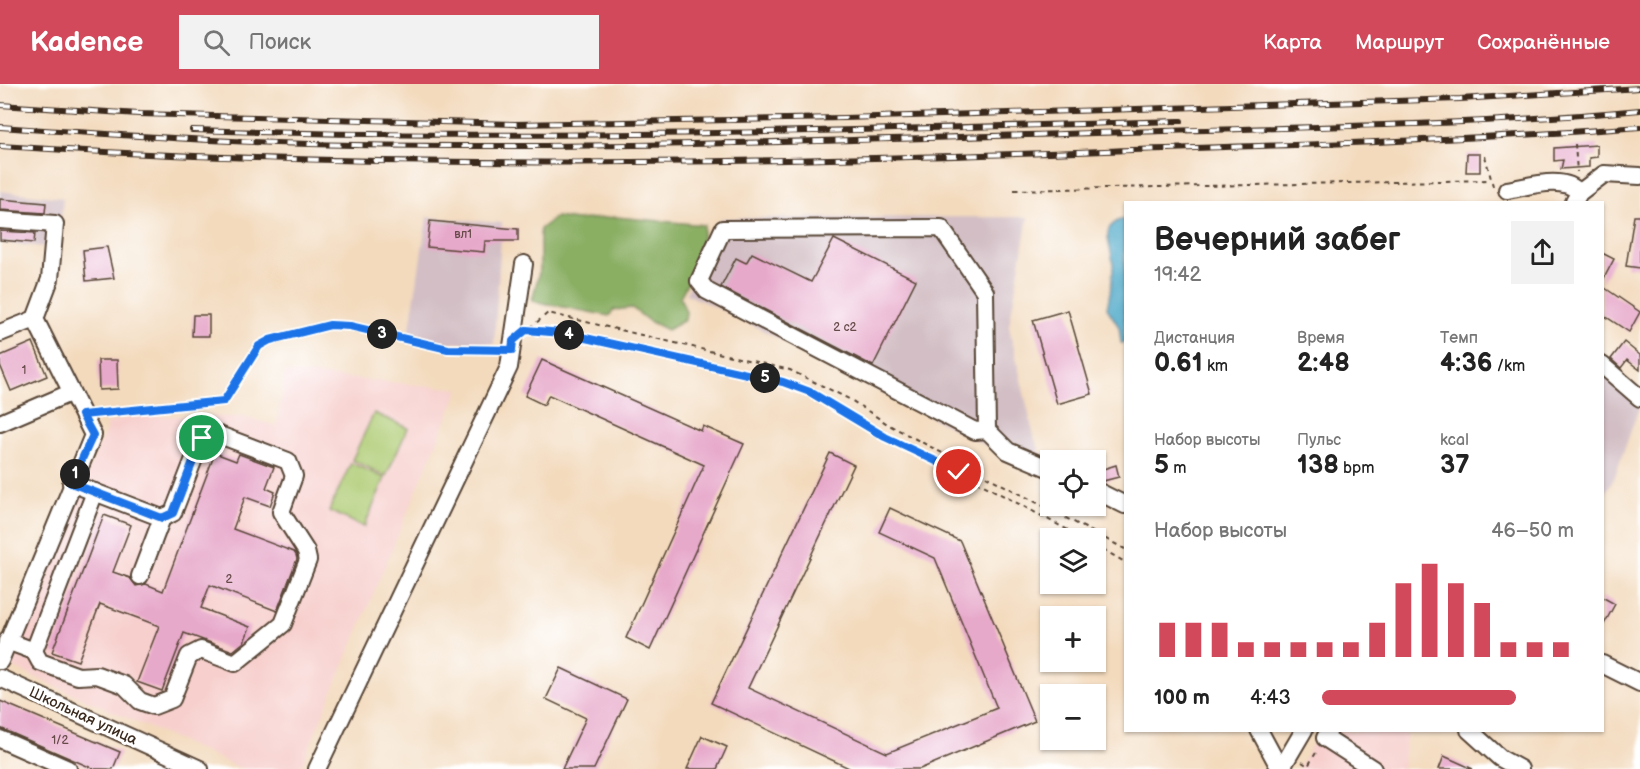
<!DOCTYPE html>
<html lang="ru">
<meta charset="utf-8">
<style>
:root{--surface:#fff;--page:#f2f2f2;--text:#222;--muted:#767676;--accent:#d1495b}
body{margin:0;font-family:"Balsamiq Sans",sans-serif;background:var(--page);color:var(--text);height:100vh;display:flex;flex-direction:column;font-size:22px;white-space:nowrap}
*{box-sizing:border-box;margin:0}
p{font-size:20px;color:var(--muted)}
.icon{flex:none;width:33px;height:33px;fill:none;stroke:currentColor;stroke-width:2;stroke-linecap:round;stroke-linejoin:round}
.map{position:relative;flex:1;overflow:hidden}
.drawer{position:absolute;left:1124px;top:117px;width:480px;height:531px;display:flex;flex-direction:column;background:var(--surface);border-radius:0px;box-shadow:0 2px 4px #0004}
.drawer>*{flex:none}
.fabs{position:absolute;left:1040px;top:366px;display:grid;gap:12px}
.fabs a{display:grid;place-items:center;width:66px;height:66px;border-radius:0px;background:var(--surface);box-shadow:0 2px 4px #0004;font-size:30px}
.pin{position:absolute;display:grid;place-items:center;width:51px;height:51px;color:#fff;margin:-26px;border:3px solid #fff;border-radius:50%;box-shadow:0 2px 6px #0007}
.km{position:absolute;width:30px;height:30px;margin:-15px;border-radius:50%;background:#222;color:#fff;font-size:16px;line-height:30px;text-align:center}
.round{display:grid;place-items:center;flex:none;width:63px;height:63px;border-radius:0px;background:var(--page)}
.overview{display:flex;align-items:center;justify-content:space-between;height:102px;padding:0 30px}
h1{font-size:33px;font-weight:700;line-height:45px}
.stats{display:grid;grid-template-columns:repeat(3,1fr);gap:9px;height:102px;padding:6px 30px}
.stats div{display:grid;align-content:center}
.stats b{font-size:26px;font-weight:700}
.stats small{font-size:16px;font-weight:400}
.stats p{font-size:16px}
.chart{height:168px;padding:12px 30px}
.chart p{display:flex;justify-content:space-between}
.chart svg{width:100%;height:108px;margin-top:6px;stroke:var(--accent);stroke-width:6}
ul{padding:0 30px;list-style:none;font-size:20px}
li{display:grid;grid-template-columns:96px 72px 1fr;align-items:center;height:45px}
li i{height:15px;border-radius:8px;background:var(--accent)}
header{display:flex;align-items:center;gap:36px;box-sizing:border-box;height:84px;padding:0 30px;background:var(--accent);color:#fff}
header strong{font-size:28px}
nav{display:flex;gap:33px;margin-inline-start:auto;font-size:21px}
.search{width:420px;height:54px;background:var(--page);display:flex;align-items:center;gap:15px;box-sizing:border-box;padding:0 21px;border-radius:0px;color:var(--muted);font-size:22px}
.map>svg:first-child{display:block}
.built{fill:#f7d0ce}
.industrial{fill:#d2bec4}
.green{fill:#adcb72;stroke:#747a48;stroke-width:1.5}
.forest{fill:#8aaf64;stroke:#626c41;stroke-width:1.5}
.water{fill:#47a5c6;stroke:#416872;stroke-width:1.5}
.building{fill:#e7a9ca}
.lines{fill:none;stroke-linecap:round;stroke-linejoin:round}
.minor-casing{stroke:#574436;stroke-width:20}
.path{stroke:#574436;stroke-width:2;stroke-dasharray:4.5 4.5;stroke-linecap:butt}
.minor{stroke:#fff;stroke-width:16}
.rail-casing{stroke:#3b2a1e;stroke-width:6}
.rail{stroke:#fff;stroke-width:4;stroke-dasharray:11;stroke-linecap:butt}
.route-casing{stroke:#fff;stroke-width:12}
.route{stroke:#1a73e8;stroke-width:8}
.labels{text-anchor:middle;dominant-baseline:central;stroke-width:6;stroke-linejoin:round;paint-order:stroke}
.number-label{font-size:12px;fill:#664a49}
.street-label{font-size:15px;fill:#3b2a1e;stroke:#fff}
</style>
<header>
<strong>Kadence</strong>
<div class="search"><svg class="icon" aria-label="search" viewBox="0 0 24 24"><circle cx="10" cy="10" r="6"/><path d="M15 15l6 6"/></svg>Поиск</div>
<nav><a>Карта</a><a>Маршрут</a><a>Сохранённые</a></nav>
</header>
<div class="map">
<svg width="1640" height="685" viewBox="0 0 1640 685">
<rect width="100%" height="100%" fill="#fff"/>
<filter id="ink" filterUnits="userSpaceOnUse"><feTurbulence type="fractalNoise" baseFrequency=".0167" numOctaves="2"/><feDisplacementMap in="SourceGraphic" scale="12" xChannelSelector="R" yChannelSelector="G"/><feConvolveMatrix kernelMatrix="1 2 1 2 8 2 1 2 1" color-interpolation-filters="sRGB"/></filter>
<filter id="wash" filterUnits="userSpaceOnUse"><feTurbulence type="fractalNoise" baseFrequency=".008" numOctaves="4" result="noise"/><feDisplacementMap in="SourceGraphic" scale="24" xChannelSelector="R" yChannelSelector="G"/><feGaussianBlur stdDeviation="1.35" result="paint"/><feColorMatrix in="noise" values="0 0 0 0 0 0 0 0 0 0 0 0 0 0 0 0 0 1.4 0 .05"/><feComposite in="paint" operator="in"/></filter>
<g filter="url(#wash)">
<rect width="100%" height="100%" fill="#f3dabd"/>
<g class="built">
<path d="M285 288 459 305 300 685H243L8 581 109 339 132 332 243 333 277 342Z"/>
<path d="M1320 647H1407L1402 685H1298Z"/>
</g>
<g class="industrial">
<path d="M0 107 63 114 58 164 0 159Z"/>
<path d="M427 133 502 139 494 260 447 259 409 251Z"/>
<path d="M1028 133 1009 242 1034 353 1041 370 1033 386 735 232 686 210 721 134Z"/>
<path d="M1602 289 1640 321 1614 395 1602 413Z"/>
</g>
<g class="green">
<path d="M374 329 408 344 386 392 352 376Z"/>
<path d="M351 379 385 394 364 443 329 427Z"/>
</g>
<path class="forest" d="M556 133 576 136 616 133 704 141 699 178 680 213 686 228 685 236 667 246 649 237 632 224 614 226 609 232 532 217 540 185V145Z"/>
<path class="water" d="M1125 134V259H1121L1119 243 1107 224C1110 209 1113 196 1113 181 1113 161 1095 144 1125 134Z"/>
<g id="blocks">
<g class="building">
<path d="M1597 61V73L1589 74V83L1561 85 1563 76 1554 77V64Z"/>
<path d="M1467 70H1480V88H1466Z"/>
<path d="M0 115 46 119 45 129 0 126Z"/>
<path d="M1634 132H1640V184L1626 182Z"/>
<path d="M430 137 518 145V157H485L484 168 427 163Z"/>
<path d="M0 147 35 149 34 159 0 156Z"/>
<path d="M834 155 916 196 873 282 721 203 736 174 746 179 752 169 811 198Z"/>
<path d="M107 163 114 194 86 197 83 166Z"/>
<path d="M1602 169 1614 175 1602 198Z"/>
<path d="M1602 202 1640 228 1629 248 1602 230Z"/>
<path d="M1068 226 1092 310 1057 320 1033 236Z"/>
<path d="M193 231H209V252H192Z"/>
<path d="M33 258 47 292 11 307 0 281V272Z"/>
<path d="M1624 258 1640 271V286L1627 276 1621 284 1611 275Z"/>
<path d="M98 276H117L118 305 99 306Z"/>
<path d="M542 276 701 347 703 342 744 360 650 566 626 554 704 381 549 311 544 321 525 312Z"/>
<path d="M215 369 236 377 239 370 274 383 266 404 275 408 270 422 245 413 233 445 294 468 296 471 297 475 277 527 210 501 201 524 250 543 244 558 233 567 184 549 162 607 137 598 159 542 100 520 78 577 52 568 104 431 131 441 113 488 130 494 136 502 146 500 163 507Z"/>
<path d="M830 369 854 381 748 604 887 669 997 624 935 474 879 448 890 424 960 457 1035 637 920 685H851L711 619Z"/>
<path d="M1116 381 1119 393 1103 397 1100 386Z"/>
<path d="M1602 513 1615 520 1602 544Z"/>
<path d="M561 584 627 615 594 685H562L586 634 546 615Z"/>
<path d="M0 617 120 668 113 685H94L0 644Z"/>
<path d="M702 652 727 663 717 685H687Z"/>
<path d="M1444 672 1473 685H1439Z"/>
</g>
</g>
</g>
<g filter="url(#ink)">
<use href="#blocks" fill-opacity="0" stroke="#574436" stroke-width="1.5"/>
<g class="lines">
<g class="minor-casing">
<g id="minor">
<path d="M1507 106C1527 103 1565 90 1579 109"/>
<path d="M1574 118 1579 109 1604 90 1640 92"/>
<path d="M0 136 55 140 50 195 35 235"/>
<path d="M0 249 35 235 93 351 0 577"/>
<path d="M1602 281 1640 314"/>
<path d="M0 339 70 309"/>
<path d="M987 346 975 347 707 207 699 197 723 145 941 144 985 208 987 346 1008 367 1050 385"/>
<path d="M71 399 162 434 140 492"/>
<path d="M1095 406 1125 421"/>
<path d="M7 557 34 567 40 578 78 592 97 591 124 601 140 617 154 622 172 615 189 572 201 566 235 579 283 540 308 476 306 467 281 428 294 392 288 377 214 349 202 354 173 429 162 434"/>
<path d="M34 567 95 408"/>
<path d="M1602 580 1640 599"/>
<path d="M0 594 200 685"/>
<path d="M1259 646 1280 685"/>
<path d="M1329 646 1325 654 1373 685"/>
<path d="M1469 646 1500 674 1520 685"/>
<path d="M0 655 68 685"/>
<path d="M317 685 509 283 524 180"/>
<path d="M1281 685 1304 646"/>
</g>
</g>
<g class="path">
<path d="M1575 60 1577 88"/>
<path d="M1485 72 1493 102"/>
<path d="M1014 106 1490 96"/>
<path d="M530 244 548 229 790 286 851 316 889 341 1125 465"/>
<path d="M529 246 563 249 783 298 810 308 886 353 959 388 1083 454"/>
<path d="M99 329 224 317 259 262 270 256 330 241 350 242 448 265 495 266"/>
<path d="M1095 461 1125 478"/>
<path d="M1302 678 1308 682 1317 667"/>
</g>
<use href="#minor" class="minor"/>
<g class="rail-casing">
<g id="rail">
<path d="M0 21 139 30 515 40 844 34 1460 15 1640 4"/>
<path d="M0 43C118 51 236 59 354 61 590 65 827 57 1063 50 1255 43 1449 44 1640 26"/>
<path d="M192 46C522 57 851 47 1181 37"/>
<path d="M0 62C368 86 737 80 1105 67 1283 61 1462 57 1640 43"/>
</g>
</g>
<use href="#rail" class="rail"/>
</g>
</g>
<g class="lines" filter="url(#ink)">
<g class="route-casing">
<path id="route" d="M202 354 173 429 162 434 71 399 93 351 82 331 224 317 259 262 270 256 330 241 350 242 448 265 512 266 513 257 526 246 563 249 783 298 810 308 885 353 959 388"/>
</g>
<use href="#route" class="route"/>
</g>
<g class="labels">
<g class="number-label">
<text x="463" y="150">вл1</text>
<text x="845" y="243">2 с2</text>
<text x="24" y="286">1</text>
<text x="229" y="495">2</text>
<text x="60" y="656">1/2</text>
</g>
<g class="street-label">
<text transform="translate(83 632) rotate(25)">Школьная улица</text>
</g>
</g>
</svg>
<div class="fabs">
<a><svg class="icon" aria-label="locate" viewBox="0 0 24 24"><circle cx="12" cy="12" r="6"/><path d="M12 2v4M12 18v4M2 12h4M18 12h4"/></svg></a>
<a><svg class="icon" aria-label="layers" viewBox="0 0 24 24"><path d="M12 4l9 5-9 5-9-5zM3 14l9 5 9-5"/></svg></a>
<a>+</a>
<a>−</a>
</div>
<div class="pin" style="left:202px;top:354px;background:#1e9e55"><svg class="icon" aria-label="arrive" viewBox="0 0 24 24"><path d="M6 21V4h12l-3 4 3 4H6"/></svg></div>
<div class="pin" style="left:959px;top:388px;background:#d93025"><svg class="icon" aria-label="check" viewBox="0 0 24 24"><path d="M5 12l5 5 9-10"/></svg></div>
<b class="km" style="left:75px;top:390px">1</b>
<b class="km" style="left:382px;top:250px">3</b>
<b class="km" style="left:569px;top:251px">4</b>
<b class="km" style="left:765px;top:294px">5</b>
<section class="drawer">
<div class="overview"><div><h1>Вечерний забег</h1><p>19:42</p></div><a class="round"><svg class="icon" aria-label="share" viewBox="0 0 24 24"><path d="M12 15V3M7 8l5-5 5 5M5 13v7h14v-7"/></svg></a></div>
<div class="stats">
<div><p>Дистанция</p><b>0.61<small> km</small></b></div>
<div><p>Время</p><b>2:48</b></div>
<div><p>Темп</p><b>4:36<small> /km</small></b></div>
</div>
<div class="stats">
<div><p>Набор высоты</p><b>5<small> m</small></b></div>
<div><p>Пульс</p><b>138<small> bpm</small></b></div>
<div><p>kcal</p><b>37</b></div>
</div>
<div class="chart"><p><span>Набор высоты</span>46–50 m</p>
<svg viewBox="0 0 160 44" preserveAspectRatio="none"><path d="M5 44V30M15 44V30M25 44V30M35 44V38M45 44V38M55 44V38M65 44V38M75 44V38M85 44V30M95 44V14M105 44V6M115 44V14M125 44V22M135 44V38M145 44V38M155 44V38"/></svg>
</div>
<ul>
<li><b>100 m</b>4:43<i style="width:77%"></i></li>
</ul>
</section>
</div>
